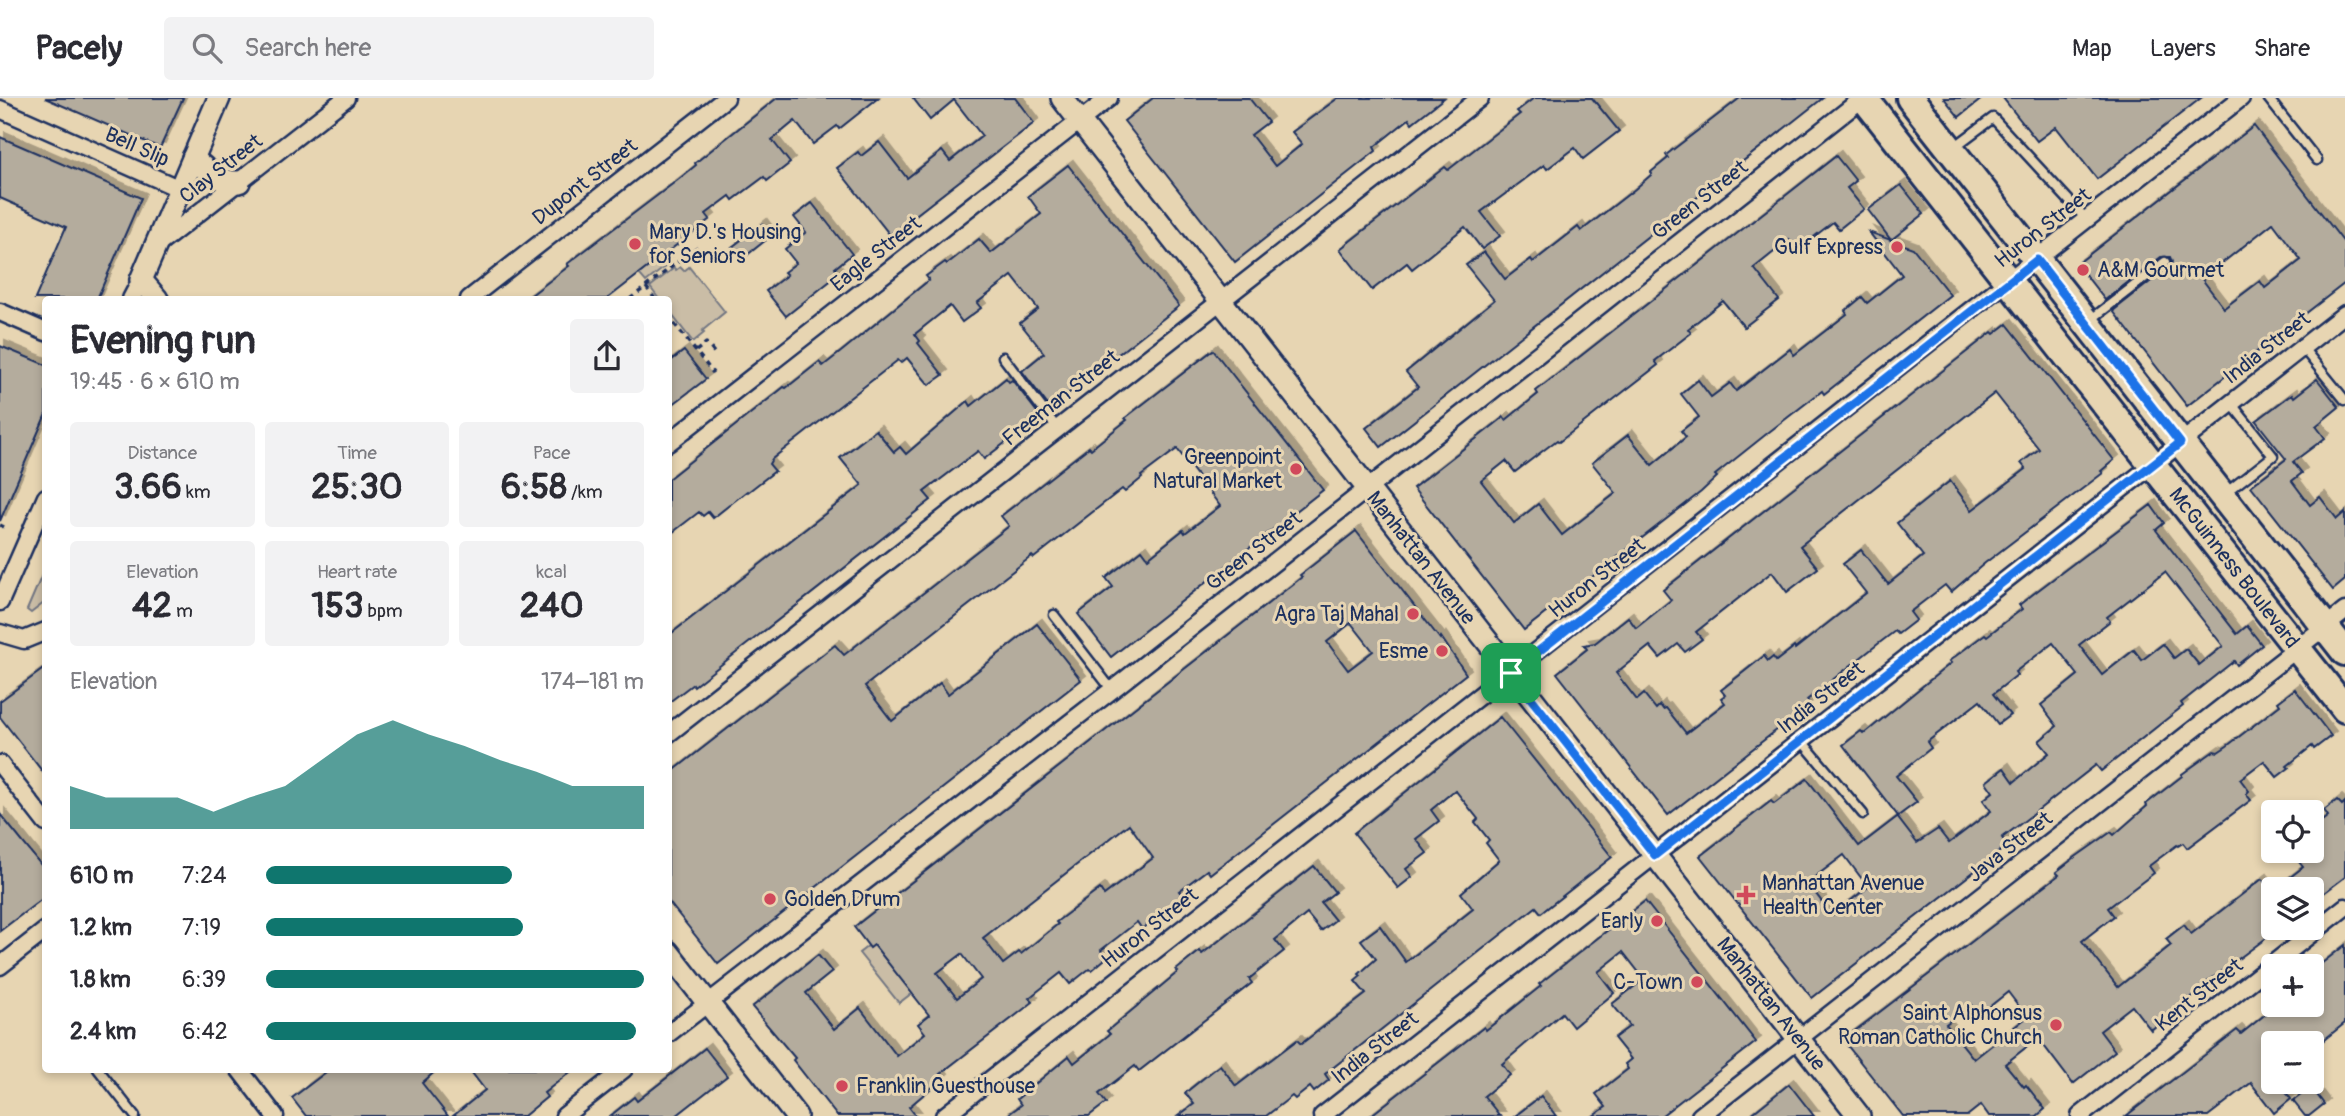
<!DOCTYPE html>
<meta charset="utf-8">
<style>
:root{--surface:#fff;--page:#f2f2f3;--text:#2b2b33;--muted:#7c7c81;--line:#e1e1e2;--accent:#0f766e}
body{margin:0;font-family:Pangolin,sans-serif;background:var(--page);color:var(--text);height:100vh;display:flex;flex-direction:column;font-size:26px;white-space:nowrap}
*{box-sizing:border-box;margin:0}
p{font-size:23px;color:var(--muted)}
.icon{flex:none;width:38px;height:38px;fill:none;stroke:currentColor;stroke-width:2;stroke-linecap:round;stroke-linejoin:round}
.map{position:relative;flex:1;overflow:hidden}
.side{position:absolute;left:42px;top:198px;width:630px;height:777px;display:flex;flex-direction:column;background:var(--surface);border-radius:7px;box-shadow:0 4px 10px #0003}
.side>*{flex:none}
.fabs{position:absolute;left:2261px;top:702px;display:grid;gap:14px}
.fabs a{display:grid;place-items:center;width:63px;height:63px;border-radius:7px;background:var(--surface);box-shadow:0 4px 10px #0003;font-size:35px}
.pin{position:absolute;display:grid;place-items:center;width:60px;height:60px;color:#fff;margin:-30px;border-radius:14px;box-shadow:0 4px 10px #0006}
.round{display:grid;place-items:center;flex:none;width:74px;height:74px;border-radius:7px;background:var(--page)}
.headline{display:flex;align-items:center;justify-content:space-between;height:119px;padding:0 28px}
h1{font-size:38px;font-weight:800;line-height:52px}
.stats{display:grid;grid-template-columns:repeat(3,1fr);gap:10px;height:119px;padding:7px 28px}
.stats div{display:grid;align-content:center;border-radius:7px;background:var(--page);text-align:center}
.stats b{font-size:35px;font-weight:800}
.stats small{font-size:19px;font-weight:400}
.stats p{font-size:19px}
.chart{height:196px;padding:14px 28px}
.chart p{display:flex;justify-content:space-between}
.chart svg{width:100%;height:126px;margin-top:7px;fill:var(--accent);opacity:.7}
ul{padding:0 28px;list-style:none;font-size:23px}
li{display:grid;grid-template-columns:112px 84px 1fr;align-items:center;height:52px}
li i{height:18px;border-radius:9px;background:var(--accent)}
header{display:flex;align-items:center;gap:42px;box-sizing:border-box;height:98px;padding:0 35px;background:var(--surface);border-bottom:2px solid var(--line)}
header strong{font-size:33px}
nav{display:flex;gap:38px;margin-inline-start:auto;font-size:24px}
.search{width:490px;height:63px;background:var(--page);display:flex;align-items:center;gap:18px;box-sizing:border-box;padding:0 24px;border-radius:7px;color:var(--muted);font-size:26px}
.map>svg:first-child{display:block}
.green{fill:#cabda6;stroke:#727682;stroke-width:2}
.building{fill:#b4ac9d;stroke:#1b2f5e;stroke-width:2;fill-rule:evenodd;filter:url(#shadow)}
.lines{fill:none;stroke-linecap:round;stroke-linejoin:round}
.service-casing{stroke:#1b2f5e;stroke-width:13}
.minor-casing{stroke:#1b2f5e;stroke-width:21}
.tertiary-casing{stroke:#1b2f5e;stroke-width:26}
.primary-casing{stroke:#1b2f5e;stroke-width:32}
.path{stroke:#1b2f5e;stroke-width:3.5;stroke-dasharray:5 5;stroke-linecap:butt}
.service{stroke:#e7d5b2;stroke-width:8}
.minor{stroke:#e7d5b2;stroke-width:16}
.tertiary{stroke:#e7d5b2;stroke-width:21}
.primary{stroke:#e7d5b2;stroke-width:26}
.route-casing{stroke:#fff;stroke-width:14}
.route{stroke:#1a73e8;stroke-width:9}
.poi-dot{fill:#d1495b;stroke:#e7d5b2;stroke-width:2.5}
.labels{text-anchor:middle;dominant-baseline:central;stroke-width:6;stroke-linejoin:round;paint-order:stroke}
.street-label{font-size:21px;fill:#1b2f5e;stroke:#e7d5b2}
.poi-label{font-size:21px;fill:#1b2f5e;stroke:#e7d5b2;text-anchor:end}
</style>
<header>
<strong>Pacely</strong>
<div class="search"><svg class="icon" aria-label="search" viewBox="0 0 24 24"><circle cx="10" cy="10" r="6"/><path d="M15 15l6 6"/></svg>Search here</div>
<nav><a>Map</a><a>Layers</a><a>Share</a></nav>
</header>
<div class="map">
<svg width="2345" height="1018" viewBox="0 0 2345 1018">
<defs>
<filter id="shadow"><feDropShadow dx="5" dy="-5" stdDeviation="0" flood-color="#0004"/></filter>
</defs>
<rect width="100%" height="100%" fill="#e7d5b2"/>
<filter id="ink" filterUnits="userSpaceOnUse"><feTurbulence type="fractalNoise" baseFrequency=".0143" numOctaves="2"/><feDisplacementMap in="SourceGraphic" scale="14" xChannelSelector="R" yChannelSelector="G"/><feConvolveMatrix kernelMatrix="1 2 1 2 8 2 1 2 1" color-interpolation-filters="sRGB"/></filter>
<g filter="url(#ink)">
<g class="green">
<path d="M668 153 672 158 667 162 670 165 646 184 639 176Z"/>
<path d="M680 169 684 173 689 169 725 214 702 233 704 235 693 244 669 213 668 201H659L650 189 674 170 676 172Z"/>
<path d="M45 470V504L31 515 27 512Z"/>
<path d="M874 847 912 895 899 905 859 855 868 848Z"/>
</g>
<g class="building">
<path d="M45 0H183L160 50Z"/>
<path d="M777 0H878L839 31 837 28 813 46 795 23 772 42 790 65 767 83 764 79 733 102 730 98 706 116 710 121 607 201H526L569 168 567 166 679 81 696 67 695 65Z"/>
<path d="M913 0H1015L1034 25 890 137 837 70 858 54 861 58 879 44 907 80 942 53 950 63 982 38 954 2 930 22Z"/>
<path d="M1153 0H1249L1268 24 1251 37 1275 68 1302 46 1292 34 1338 0H1444L1412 25 1409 21 1374 49 1376 53 1235 164 1124 23Z"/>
<path d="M1534 0H1592L1619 33 1583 61 1575 50 1547 71 1544 67 1481 114 1500 138 1482 151 1465 129 1412 171 1407 165 1372 192 1340 151 1445 69 1448 72 1520 16 1517 13Z"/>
<path d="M1740 0H1823L1381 349 1366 330 1418 289 1406 274 1494 202 1466 167 1484 154 1505 181 1531 161 1533 164 1578 129 1581 133 1635 91 1652 76 1651 74 1668 60 1666 57Z"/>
<path d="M1944 0H1983L1959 19Z"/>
<path d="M2003 0H2201L2097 81 2056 29 2037 43Z"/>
<path d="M2254 28 2345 146V185L2187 308 2113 213 2169 169 2172 164 2170 159H2161L2105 202 2077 166ZM2273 125 2301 162 2265 190 2260 183 2224 210 2202 181Z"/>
<path d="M0 39 141 100 97 201H35L66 129 0 100Z"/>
<path d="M1836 58 1856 83 1847 90 1864 111 1839 131 1833 124 1797 152 1789 142 1754 170 1779 202 1744 229 1723 203 1688 231 1691 235 1655 263 1658 267 1559 344 1557 342 1515 374 1506 363 1481 383 1514 425 1538 406 1562 437 1616 395 1592 365 1628 337 1652 367 1686 339 1681 333 1699 319 1681 296 1698 282 1711 299 1730 285 1736 293 1790 251 1794 257 1847 216 1845 213 1862 199 1867 205 1902 177 1869 134 1913 150 1950 197 1824 296 1822 293 1769 334 1715 377 1717 379 1701 394 1524 532 1413 390 1504 319 1506 322 1538 296 1536 293Z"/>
<path d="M1068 67 1179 208 1050 310 1022 273 1044 255 1020 225 1038 211 1012 178 977 205 981 210 962 224 950 208 915 236 920 243 918 245 943 277 929 287 907 260 901 265 898 262 772 361 769 366 775 373 748 394 747 393 713 420 708 414 703 418 699 414 668 438V381L784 289 786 290 819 264 823 268 842 253 929 182 926 178 945 164 947 166 979 141 991 155 1041 116 1028 98Z"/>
<path d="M1901 87 1924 116 1891 142 1868 112Z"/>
<path d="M812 105 852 156 835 170 839 176 786 218 766 193 787 177 784 174 796 165 785 151 806 134 794 119Z"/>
<path d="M762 126 771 138 742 161 732 149Z"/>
<path d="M2007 226 2114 362 2101 373 2103 375 1985 465 1951 494 1945 487 1910 514 1916 522 1898 536 1895 533 1878 546 1807 602 1810 606 1668 717 1557 575 1587 551 1584 547 1595 545 1628 519 1636 530 1671 502 1663 492 1992 234 1994 236ZM1995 295 2039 351 2021 365 2026 371 1972 412 1950 383 1932 397 1897 425 1923 458 1888 486 1861 452 1843 466 1866 495 1795 551 1794 549 1776 563 1773 559 1768 563 1764 558 1721 592 1725 597 1721 600 1725 605 1686 635 1666 610 1663 611 1660 607 1656 611 1644 596 1637 602 1616 575 1650 548 1660 560 1678 546 1685 554 1702 541 1696 534 1772 474 1787 494 1818 470 1800 448Z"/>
<path d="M0 248 46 267V316L0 423Z"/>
<path d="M1213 252 1323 392 1111 559 1078 516 1113 489 1106 480 1142 452 1148 460 1183 432 1185 435 1220 408 1177 351 1141 378 1142 380 1125 394 1122 391 1034 460 1032 458 865 588 892 623 940 585 948 596 1037 526 1081 582 718 866 668 803V677L835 547 844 557 1009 428 1001 418 1089 349 1091 351 1127 322 1125 320Z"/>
<path d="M684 253 706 281 668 310V265Z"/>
<path d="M1006 280 1009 284 1012 282 1040 318 984 361 978 353 924 394 931 402 694 588 693 586 668 605V538L862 387 840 360 876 332 894 354 900 349 906 356 968 303 971 308Z"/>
<path d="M2317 281 2339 309 2316 328 2325 340 2293 364 2302 375 2292 383 2310 407 2320 399 2337 421 2345 414V482L2333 492 2251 388 2286 361 2256 323 2292 296 2294 299Z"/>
<path d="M2151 407 2164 425 2156 432 2237 536 2247 528 2262 547 2237 567 2234 563 2181 605 2183 608 2101 673 2096 667 2019 727 2002 740 2008 747 1812 900 1700 758 1771 703 1774 706 1807 681 1859 748 1897 719 1917 745 1938 731 1949 745 1991 713 1983 702 1993 694 1986 684 2004 670 2014 684 2049 655 2039 643 2057 628 2041 607 2078 577 2053 545 2015 574 2017 577 1993 596 2010 617 1998 626 1980 603 1927 644 1931 650 1896 678 1917 704 1898 718 1843 647 1861 633 1864 636 1881 622 1951 565 1949 563 1985 536 1987 538 2022 511 2019 507 2037 493ZM2165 474 2223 548 2199 567 2186 551 2174 560 2163 546 2142 562 2134 552 2102 577 2079 547 2110 523 2107 519ZM1844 757 1868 789 1832 817 1810 788 1813 785 1811 782Z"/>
<path d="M1356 433 1440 541 1441 539 1466 576 1210 776 1207 772 1179 793 1184 799 1142 831 1137 824 1118 839 1101 852 1105 861 1092 872 1089 871 1070 886 1061 875 1029 900 1033 904 940 976 943 980 909 1009 916 1018H837L793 962 795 960 752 909 818 857 832 874 806 895 819 912 834 931 860 910 897 958 925 935 918 926 929 917 874 847 870 850 854 829 1302 479 1300 477ZM1351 525 1373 553 1348 572 1327 544ZM1129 726 1153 760 1104 797 1100 791 1056 824 1058 826 1021 856 1019 854 1003 866 983 840ZM962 856 981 881 957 900 937 875Z"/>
<path d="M46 569V678L0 619V603Z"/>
<path d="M2295 591 2331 638 2314 651 2312 648 2287 668 2289 670 2277 679 2264 663 2240 681 2249 693 2246 696 2251 702 2187 750 2183 745 2178 748 2177 747 2149 768 2154 775 2108 810 2114 818 2082 843 2118 889 2171 847 2166 841 2184 827 2191 836 2262 781 2273 795V835L2202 888 2204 889 2151 932 2132 908 2100 933 2115 953 2073 986 2038 940 2005 966 2024 989 2026 987 2045 1011 2037 1018H1989L1981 1007 1967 1018H1903L1843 942 2059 777 2056 774 2074 760 2111 734 2114 737 2147 708 2146 706 2182 678V676L2214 653 2218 654 2227 648 2280 607 2278 604ZM2008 894 2027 919 1974 961 1946 926 1971 907 1979 917Z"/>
<path d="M1500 619 1612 759 1541 815 1536 809 1325 976 1329 982 1314 994 1310 989 1295 1001 1292 998 1266 1018H1178L1194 1006 1185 995 1220 967 1236 988 1297 942 1301 946 1366 896 1355 883 1361 878 1359 876 1376 861 1361 842 1380 828 1406 864 1473 811 1461 795 1499 762 1486 745 1489 742 1475 724 1478 721 1455 692 1431 712 1439 723 1416 741 1427 755 1406 771 1412 779 1398 790 1354 735Z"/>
<path d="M2337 702 2342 707 2345 704V779L2312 804V791H2275L2303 769 2295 759 2305 752H2312V731L2328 718 2324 712Z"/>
<path d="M0 716 46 773V798L0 833Z"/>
<path d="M1314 768 1335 794 1321 805 1335 822 1321 833 1307 816 1275 842 1284 853 1249 881 1252 885 1139 973 1135 968 1099 996 1106 1005 1089 1018H1006L1021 1007 1017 1001 1052 972 1069 958 1074 965 1110 936 1107 933 1178 874 1176 872 1200 853 1202 856Z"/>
<path d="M1645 803 1756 944 1661 1018H1593L1606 1009 1596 996 1628 971 1625 966 1631 961 1614 940 1630 928 1612 906 1644 881 1623 854 1598 874 1614 895 1573 929 1562 915 1502 966 1510 977 1484 998 1500 1018H1370L1484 929 1486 932 1541 888 1539 886Z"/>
<path d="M2345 847V925L2320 945H2273V984H2278L2291 1001 2274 1015 2251 985 2208 1018H2126L2237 932 2241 936 2278 906H2312V873Z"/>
<path d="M705 950 727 978 676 1018H610L634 999 637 1003Z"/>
<path d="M330 971H438L422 985 448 1018H306L292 1000Z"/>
<path d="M469 971H574L544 995 547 999 524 1018H453L485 992Z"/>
<path d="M1789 986 1814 1018H1749Z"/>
<path d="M2311 989 2324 1006 2309 1018H2305L2293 1003Z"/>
<path d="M1541 998 1556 1018H1515Z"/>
</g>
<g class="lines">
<g class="service-casing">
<g id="service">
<path d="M2268 0 2317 62"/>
<path d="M1953 50 1993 20 2087 122"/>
<path d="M2089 223 2165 164"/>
<path d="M2302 249 2345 302"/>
<path d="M1003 259 1057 330"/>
<path d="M2227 394 2273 358 2231 305"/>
<path d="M1054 517 1112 592"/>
<path d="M1801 642 1863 716"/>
<path d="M98 971 135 1018"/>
</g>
</g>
<g class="minor-casing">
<g id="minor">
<path d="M0 11 180 91"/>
<path d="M155 149 346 0"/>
<path d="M131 201 141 182"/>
<path d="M469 201 726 0"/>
<path d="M0 214 46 234"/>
<path d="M668 345 1109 0"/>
<path d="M0 504 46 399"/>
<path d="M0 535 24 542 46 533"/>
<path d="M668 636 1480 0"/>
<path d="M0 666 46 725"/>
<path d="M0 868 46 832"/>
<path d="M668 936 1112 592 1863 0"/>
<path d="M239 971 275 1018"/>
<path d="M564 1018 624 971"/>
<path d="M944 1018 2241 0"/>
<path d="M1322 1018 2345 216"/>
<path d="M1700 1018 2345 513"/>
<path d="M2080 1018 2345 809"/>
</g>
</g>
<g class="tertiary-casing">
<g id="tertiary">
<path d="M1062 0 1859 1018"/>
<path d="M193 60C207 73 219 85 239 84"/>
<path d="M157 201 141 182 219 0"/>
<path d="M668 854 796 1018"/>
</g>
</g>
<g class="primary-casing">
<g id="primary">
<path d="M1864 0 2345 611"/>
<path d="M1910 0 2345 554"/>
</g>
</g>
<g class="path">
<path d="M646 189 655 201"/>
<path d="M630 201 700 147"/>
<path d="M668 218 713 275"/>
<path d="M696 253 706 245 717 258"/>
<path d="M0 427 4 429"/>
</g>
<use href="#service" class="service"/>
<use href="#minor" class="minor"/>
<use href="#tertiary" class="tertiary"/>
<use href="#primary" class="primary"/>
</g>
</g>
<g class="lines" filter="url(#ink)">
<g class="route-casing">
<path id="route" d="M2037 162 2180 345 1655 757 1511 575Z"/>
</g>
<use href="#route" class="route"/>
</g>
<g class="poi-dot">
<circle cx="635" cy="146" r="7"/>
<circle cx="1897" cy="149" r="7"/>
<circle cx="2083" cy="172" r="7"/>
<circle cx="1296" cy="371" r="7"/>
<circle cx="1413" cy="516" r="7"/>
<circle cx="1442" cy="553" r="7"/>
<path d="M1742.5 786.5h7v7h7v7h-7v7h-7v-7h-7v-7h7z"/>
<circle cx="770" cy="801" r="7"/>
<circle cx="1657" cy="823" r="7"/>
<circle cx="1697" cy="884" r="7"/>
<circle cx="2056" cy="927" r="7"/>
<circle cx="842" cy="988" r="7"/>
</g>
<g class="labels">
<g class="street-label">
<text transform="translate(137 49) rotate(24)">Bell Slip</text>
<text transform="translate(221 71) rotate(-38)">Clay Street</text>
<text transform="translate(585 84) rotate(-38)">Dupont Street</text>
<text transform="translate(1700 102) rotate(-38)">Green Street</text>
<text transform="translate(2043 130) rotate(-38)">Huron Street</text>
<text transform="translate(876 156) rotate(-38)">Eagle Street</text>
<text transform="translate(2267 250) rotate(-38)">India Street</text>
<text transform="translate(1061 300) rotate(-38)">Freeman Street</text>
<text transform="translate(1254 453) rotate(-38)">Green Street</text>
<text transform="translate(1421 460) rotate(52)">Manhattan Avenue</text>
<text transform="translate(2234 470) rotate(52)">McGuinness Boulevard</text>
<text transform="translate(1597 480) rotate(-38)">Huron Street</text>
<text transform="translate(1821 600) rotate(-38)">India Street</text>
<text transform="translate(2010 749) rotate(-38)">Java Street</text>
<text transform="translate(1150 830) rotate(-38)">Huron Street</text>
<text transform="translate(2199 897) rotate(-38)">Kent Street</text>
<text transform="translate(1771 906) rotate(52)">Manhattan Avenue</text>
<text transform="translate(1375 950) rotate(-38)">India Street</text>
</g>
<g class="poi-label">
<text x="649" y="134" text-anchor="start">Mary D.'s Housing<tspan x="649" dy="24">for Seniors</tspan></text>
<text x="1883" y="149">Gulf Express</text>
<text x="2097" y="172" text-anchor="start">A&amp;M Gourmet</text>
<text x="1282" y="359">Greenpoint<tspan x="1282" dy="24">Natural Market</tspan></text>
<text x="1399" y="516">Agra Taj Mahal</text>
<text x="1428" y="553">Esme</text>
<text x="1762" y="785" text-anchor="start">Manhattan Avenue<tspan x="1762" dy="24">Health Center</tspan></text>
<text x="784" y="801" text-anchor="start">Golden Drum</text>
<text x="1643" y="823">Early</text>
<text x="1683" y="884">C-Town</text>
<text x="2042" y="915">Saint Alphonsus<tspan x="2042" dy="24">Roman Catholic Church</tspan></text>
<text x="856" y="988" text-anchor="start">Franklin Guesthouse</text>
</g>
</g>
</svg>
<div class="fabs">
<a><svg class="icon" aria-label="locate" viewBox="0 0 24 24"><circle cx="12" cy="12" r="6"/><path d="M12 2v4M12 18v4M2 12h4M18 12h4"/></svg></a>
<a><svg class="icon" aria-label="layers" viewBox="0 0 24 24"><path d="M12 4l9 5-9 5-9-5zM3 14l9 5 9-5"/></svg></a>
<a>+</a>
<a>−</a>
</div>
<div class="pin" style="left:1511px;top:575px;background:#1e9e55"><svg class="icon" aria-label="arrive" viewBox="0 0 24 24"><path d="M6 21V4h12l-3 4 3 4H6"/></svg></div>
<section class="side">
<div class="headline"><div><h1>Evening run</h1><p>19:45 · 6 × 610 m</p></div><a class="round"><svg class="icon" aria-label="share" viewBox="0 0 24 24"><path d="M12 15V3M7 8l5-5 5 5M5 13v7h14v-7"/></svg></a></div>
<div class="stats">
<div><p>Distance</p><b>3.66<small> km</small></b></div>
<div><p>Time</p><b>25:30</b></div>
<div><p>Pace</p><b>6:58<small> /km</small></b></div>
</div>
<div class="stats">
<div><p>Elevation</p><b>42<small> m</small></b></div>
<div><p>Heart rate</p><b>153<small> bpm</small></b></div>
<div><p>kcal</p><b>240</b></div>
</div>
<div class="chart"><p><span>Elevation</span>174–181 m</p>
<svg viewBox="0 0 160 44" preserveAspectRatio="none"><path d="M0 44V29L10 33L20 33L30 33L40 38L50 33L60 29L70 20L80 11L90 6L100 11L110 15L120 20L130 24L140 29L150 29L160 29V44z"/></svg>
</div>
<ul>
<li><b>610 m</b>7:24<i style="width:65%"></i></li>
<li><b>1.2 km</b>7:19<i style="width:68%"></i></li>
<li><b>1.8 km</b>6:39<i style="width:100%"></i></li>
<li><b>2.4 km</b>6:42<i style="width:98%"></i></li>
</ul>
</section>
</div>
